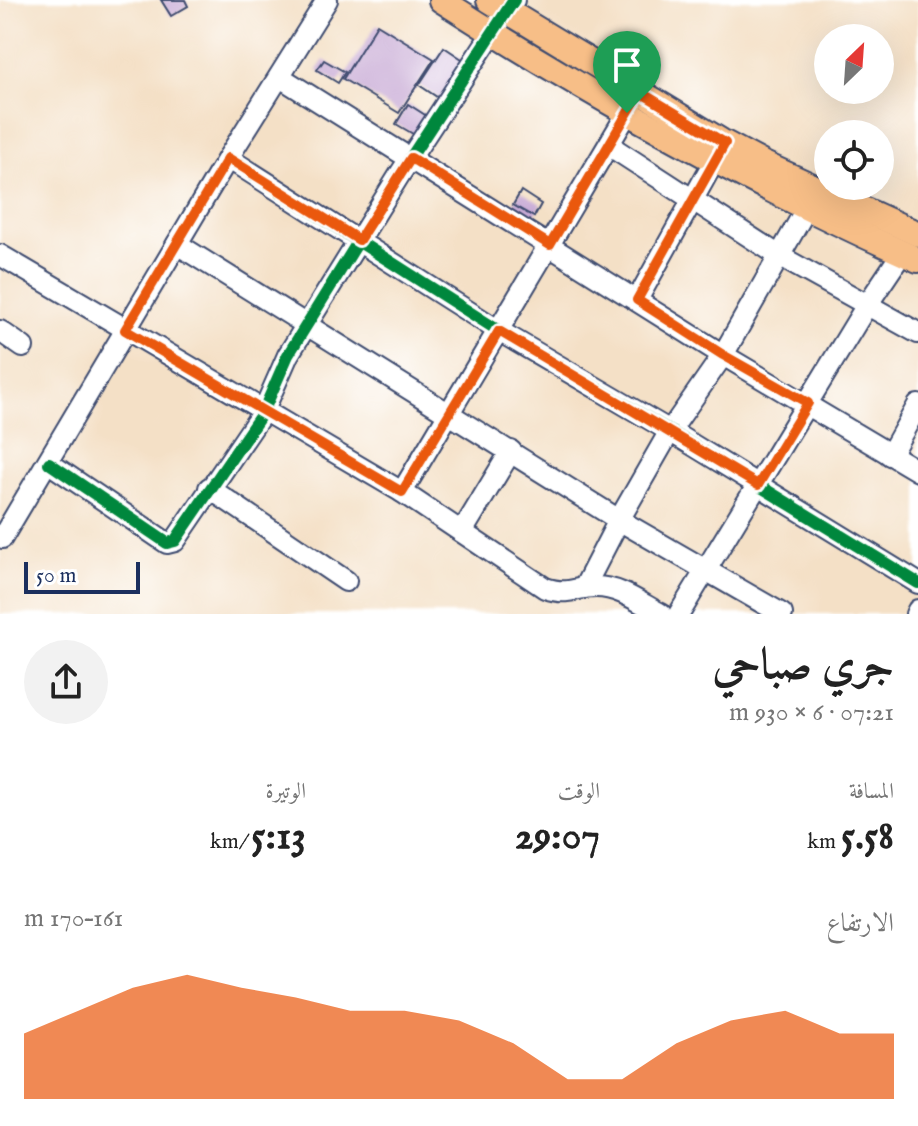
<!DOCTYPE html>
<html lang="ar">
<meta charset="utf-8">
<style>
:root{--surface:#fff;--page:#f2f2f2;--text:#222;--muted:#767676;--accent:#ea580c}
body{margin:0;font-family:"IM FELL English",Amiri,serif;background:var(--page);color:var(--text);direction:rtl;height:100vh;display:flex;flex-direction:column;font-size:30px;white-space:nowrap}
*{box-sizing:border-box;margin:0}
p{font-size:26px;color:var(--muted)}
.icon{flex:none;width:44px;height:44px;fill:none;stroke:currentColor;stroke-width:2;stroke-linecap:round;stroke-linejoin:round}
.map{position:relative;height:614px;overflow:hidden;direction:ltr}
.panel{display:flex;flex-direction:column;background:var(--surface);flex:1}
.panel>*{flex:none}
.needle{width:52px;rotate:25deg}
.tools{position:absolute;left:814px;top:24px;display:grid;gap:16px}
.tools a{display:grid;place-items:center;width:80px;height:80px;border-radius:50%;background:var(--surface);box-shadow:0 8px 32px #0002;font-size:40px}
.scale{position:absolute;left:24px;bottom:20px;width:116px;box-sizing:border-box;padding-left:8px;border:4px solid #1b2f5e;border-top:0;font-size:22px;line-height:28px;white-space:nowrap;color:#1b2f5e;-webkit-text-stroke:6px #fff;paint-order:stroke}
.pin{position:absolute;display:grid;place-items:center;width:68px;height:68px;color:#fff;margin:-82px -34px;border-radius:50% 50% 50% 0;rotate:-45deg;box-shadow:0 0 8px #0007}
.pin .icon{rotate:45deg}
.round{display:grid;place-items:center;flex:none;width:84px;height:84px;border-radius:42px;background:var(--page)}
.headline{display:flex;align-items:center;justify-content:space-between;height:136px;padding:0 24px}
h1{font-size:44px;font-weight:700;line-height:60px}
.stats{display:grid;grid-template-columns:repeat(3,1fr);gap:12px;height:136px;padding:8px 24px}
.stats div{display:grid;align-content:center}
.stats b{font-size:40px;font-weight:700}
.stats small{font-size:22px;font-weight:400}
.stats p{font-size:22px}
.chart{height:224px;padding:16px 24px}
.chart p{display:flex;justify-content:space-between}
.chart svg{width:100%;height:144px;margin-top:8px;fill:var(--accent);opacity:.7}
.map>svg:first-child{display:block}
.building{fill:#c8aad5}
.lines{fill:none;stroke-linecap:round;stroke-linejoin:round}
.minor-casing{stroke:#3c4a6e;stroke-width:24}
.major-casing{stroke:#3c4a6e;stroke-width:28}
.minor{stroke:#fff;stroke-width:20}
.major{stroke:#f7be87;stroke-width:24}
.cycleway-casing{stroke:#fff;stroke-width:17}
.cycleway{stroke:#00873e;stroke-width:12}
.route-casing{stroke:#fff;stroke-width:16}
.route{stroke:#ea580c;stroke-width:10}
</style>
<div class="map">
<svg width="918" height="614" viewBox="0 0 918 614">
<rect width="100%" height="100%" fill="#fff"/>
<filter id="ink" filterUnits="userSpaceOnUse"><feTurbulence type="fractalNoise" baseFrequency=".0125" numOctaves="2"/><feDisplacementMap in="SourceGraphic" scale="16" xChannelSelector="R" yChannelSelector="G"/><feConvolveMatrix kernelMatrix="1 2 1 2 8 2 1 2 1" color-interpolation-filters="sRGB"/></filter>
<filter id="wash" filterUnits="userSpaceOnUse"><feTurbulence type="fractalNoise" baseFrequency=".006" numOctaves="4" result="noise"/><feDisplacementMap in="SourceGraphic" scale="32" xChannelSelector="R" yChannelSelector="G"/><feGaussianBlur stdDeviation="1.8" result="paint"/><feColorMatrix in="noise" values="0 0 0 0 0 0 0 0 0 0 0 0 0 0 0 0 0 1.4 0 .05"/><feComposite in="paint" operator="in"/></filter>
<g filter="url(#wash)">
<rect width="100%" height="100%" fill="#f4e0c6"/>
<g id="blocks">
<g class="building">
<path d="M161 0H185L188 6 171 16Z"/>
<path d="M377 24 434 59 399 113 343 79Z"/>
<path d="M444 47 468 63 443 101 419 85Z"/>
<path d="M324 60 345 72 338 83 317 70Z"/>
<path d="M408 104 433 120 420 138 396 124Z"/>
<path d="M521 191 541 204 534 217 513 205Z"/>
</g>
</g>
</g>
<g filter="url(#ink)">
<use href="#blocks" fill-opacity="0" stroke="#3c4a6e" stroke-width="2"/>
<g class="lines">
<g class="minor-casing">
<g id="minor">
<path d="M280 77 723 355 918 471"/>
<path d="M610 146 781 257 918 333"/>
<path d="M228 158 499 331 670 431 918 583"/>
<path d="M177 244 619 520 782 614"/>
<path d="M0 255 402 492 545 588C570 596 573 587 596 587 620 587 640 603 661 614"/>
<path d="M637 300 722 147"/>
<path d="M0 331 23 347"/>
<path d="M890 455 918 405"/>
<path d="M49 463 167 543 175 541 263 412 288 355 400 174 514 0"/>
<path d="M209 488 346 581"/>
<path d="M402 492 634 102"/>
<path d="M462 532 511 451"/>
<path d="M2 538 228 158 327 0"/>
<path d="M584 588 619 520 670 431 723 355 814 195"/>
<path d="M679 614 867 305 902 253"/>
<path d="M916 614 918 610"/>
</g>
</g>
<g class="major-casing">
<g id="major">
<path d="M441 0C594 98 752 186 918 260"/>
<path d="M489 0 721 141 764 164 918 234"/>
</g>
</g>
<use href="#minor" class="minor"/>
<use href="#major" class="major"/>
<g class="cycleway-casing">
<g id="cycleway">
<path d="M228 158 499 331 670 431 918 583"/>
<path d="M49 463 167 543 175 541 263 412 288 355 400 174 514 0"/>
</g>
</g>
<use href="#cycleway" class="cycleway"/>
</g>
</g>
<g class="lines" filter="url(#ink)">
<g class="route-casing">
<path id="route" d="M640 92 725 143 637 300 723 355 808 403 758 485 499 331 402 492 125 330 228 158 359 240 411 158 550 245Z"/>
</g>
<use href="#route" class="route"/>
</g>
</svg>
<div class="tools">
<a><svg class="needle" viewBox="-14 -14 28 28"><path d="M0-13l5 13h-10z" fill="#e53935"/><path d="M0 13l5-13h-10z" fill="#767676"/></svg></a>
<a><svg class="icon" aria-label="locate" viewBox="0 0 24 24"><circle cx="12" cy="12" r="6"/><path d="M12 2v4M12 18v4M2 12h4M18 12h4"/></svg></a>
</div>
<div class="scale">50 m</div>
<div class="pin" style="left:627px;top:113px;background:#1e9e55"><svg class="icon" aria-label="arrive" viewBox="0 0 24 24"><path d="M6 21V4h12l-3 4 3 4H6"/></svg></div>
</div>
<section class="panel">
<div class="headline"><div><h1>جري صباحي</h1><p>07:21 · 6 × 930 m</p></div><a class="round"><svg class="icon" aria-label="share" viewBox="0 0 24 24"><path d="M12 15V3M7 8l5-5 5 5M5 13v7h14v-7"/></svg></a></div>
<div class="stats">
<div><p>المسافة</p><b>5.58<small> km</small></b></div>
<div><p>الوقت</p><b>29:07</b></div>
<div><p>الوتيرة</p><b>5:13<small> /km</small></b></div>
</div>
<div class="chart"><p><span>الارتفاع</span>161–170 m</p>
<svg viewBox="0 0 160 44" preserveAspectRatio="none"><path d="M0 44V24L10 17L20 10L30 6L40 10L50 13L60 17L70 17L80 20L90 27L100 38L110 38L120 27L130 20L140 17L150 24L160 24V44z"/></svg>
</div>
</section>
